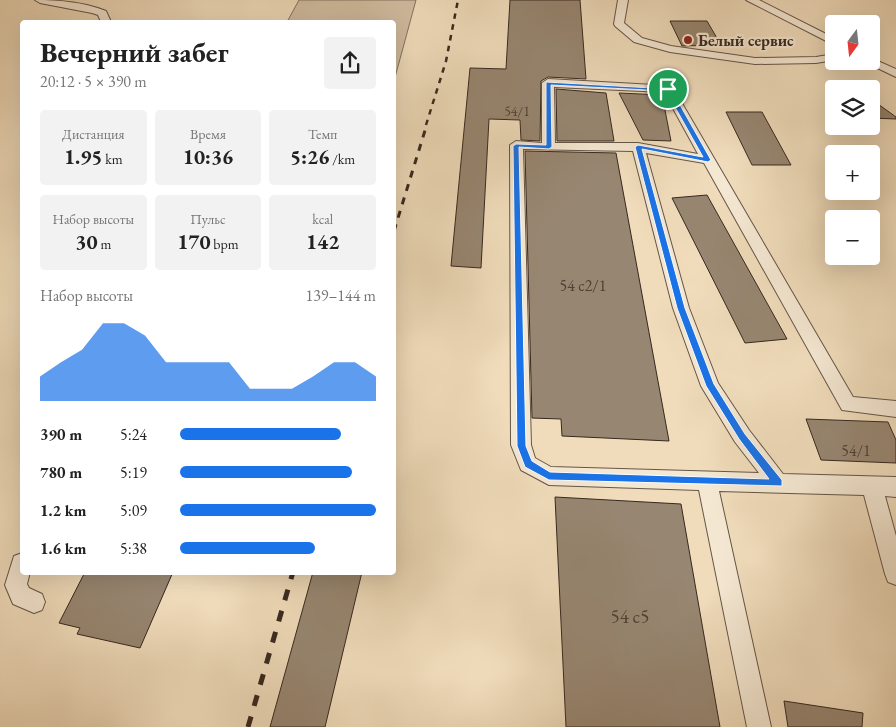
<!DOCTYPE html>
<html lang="ru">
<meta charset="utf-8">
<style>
:root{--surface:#fff;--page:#f2f2f2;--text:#222;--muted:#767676;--accent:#1a73e8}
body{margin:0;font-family:"EB Garamond",serif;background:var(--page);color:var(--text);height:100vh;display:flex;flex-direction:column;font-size:19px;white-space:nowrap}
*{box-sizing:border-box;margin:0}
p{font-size:16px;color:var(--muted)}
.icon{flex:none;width:28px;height:28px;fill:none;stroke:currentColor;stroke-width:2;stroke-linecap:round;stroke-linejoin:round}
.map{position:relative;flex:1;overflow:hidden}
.side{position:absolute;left:20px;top:20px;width:376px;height:555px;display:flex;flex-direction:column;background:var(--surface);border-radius:5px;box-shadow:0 5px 20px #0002}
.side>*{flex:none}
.needle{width:32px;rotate:195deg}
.fabs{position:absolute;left:825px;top:15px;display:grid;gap:10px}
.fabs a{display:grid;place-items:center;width:55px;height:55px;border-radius:5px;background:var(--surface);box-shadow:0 5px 20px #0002;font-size:25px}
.pin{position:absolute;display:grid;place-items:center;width:42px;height:42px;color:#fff;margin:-21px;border:2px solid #fff;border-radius:50%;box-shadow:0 1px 5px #0007}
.round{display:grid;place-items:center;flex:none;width:52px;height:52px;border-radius:5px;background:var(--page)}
.summary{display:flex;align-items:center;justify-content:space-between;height:85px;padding:0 20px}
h1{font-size:28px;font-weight:700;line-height:38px}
.metrics{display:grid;grid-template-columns:repeat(3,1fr);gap:8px;height:85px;padding:5px 20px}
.metrics div{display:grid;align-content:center;border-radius:5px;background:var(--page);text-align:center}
.metrics b{font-size:21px;font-weight:700}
.metrics small{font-size:14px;font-weight:400}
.metrics p{font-size:14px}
.chart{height:140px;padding:10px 20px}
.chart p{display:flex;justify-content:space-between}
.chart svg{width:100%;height:90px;margin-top:5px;fill:var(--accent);opacity:.7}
ul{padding:0 20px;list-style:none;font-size:16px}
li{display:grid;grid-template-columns:80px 60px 1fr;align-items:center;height:38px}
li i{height:12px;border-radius:6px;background:var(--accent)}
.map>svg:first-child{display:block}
.green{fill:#d1bda1;stroke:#847260}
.building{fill:#978671;stroke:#372820}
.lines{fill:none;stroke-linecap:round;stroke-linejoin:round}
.service-casing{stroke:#655547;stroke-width:2}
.service{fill:#f5e8d3;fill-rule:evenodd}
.rail-far2{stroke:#372820;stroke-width:2.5;stroke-dasharray:5.5 5.5;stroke-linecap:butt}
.rail-far1{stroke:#372820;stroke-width:3;stroke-dasharray:7 7;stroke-linecap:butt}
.rail{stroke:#372820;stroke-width:5;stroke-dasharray:11 11;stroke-linecap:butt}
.route{fill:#1a73e8;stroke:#fff;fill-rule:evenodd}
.poi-dot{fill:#8f2418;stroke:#f5e8d3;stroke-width:2}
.labels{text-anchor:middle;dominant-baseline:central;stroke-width:4.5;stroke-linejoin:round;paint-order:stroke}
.far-number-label{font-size:14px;fill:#4f4034}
.far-poi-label{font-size:16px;font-weight:bold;fill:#372820;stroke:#f5e8d3;text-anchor:start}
.number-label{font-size:16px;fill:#4f4034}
.near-number-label{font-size:19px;fill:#4f4034}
</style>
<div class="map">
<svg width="896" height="727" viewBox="0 0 896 727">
<rect width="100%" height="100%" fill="#f0dcbb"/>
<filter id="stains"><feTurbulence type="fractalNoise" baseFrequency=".004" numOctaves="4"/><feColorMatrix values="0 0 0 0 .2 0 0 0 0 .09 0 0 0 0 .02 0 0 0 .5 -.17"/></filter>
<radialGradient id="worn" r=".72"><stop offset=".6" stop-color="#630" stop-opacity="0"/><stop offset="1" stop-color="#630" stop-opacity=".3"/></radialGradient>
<path class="green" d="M299 0H416L394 81V22H287Z"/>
<g class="building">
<path d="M510 0H580L586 79 548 77 541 81 540 141 521 140 520 120 489 119 481 268 451 266 470 68 506 69Z"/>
<path d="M670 21H707L721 45 682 46Z"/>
<path d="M556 89 606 93 614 141H557Z"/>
<path d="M619 93 662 95 671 141 643 140Z"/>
<path d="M871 99 896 117V119L871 118Z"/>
<path d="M726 112H762L791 165H752Z"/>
<path d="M525 151 616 153 669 441 562 436 561 419 532 418Z"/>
<path d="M707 195 787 339 745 343 672 198Z"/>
<path d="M806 419 888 422 896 440V463L821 460Z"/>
<path d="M555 497 681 504 720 727H566Z"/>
<path d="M85 572H173L140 648 77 634 80 628 59 623Z"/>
<path d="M313 572H362L325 727H270Z"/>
<path d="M784 701 863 713 862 727H788Z"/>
</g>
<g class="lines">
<g class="service-casing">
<g id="service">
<path d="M35 0C58 0 84 2 106 11L111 22H101L98 15 92 13 40 3Z"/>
<path d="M618 0H628L624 23 642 38 671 46 755 58 816 57 834 54V60L816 63 755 64 670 52 634 42 615 26 614 24Z"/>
<path d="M746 0H759L834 38V45Z"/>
<path d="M871 58 896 69V77L867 63 866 61H871Z"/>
<path d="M548 79 672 86 853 397 896 401V417L842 410 704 163 646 153 689 308 718 383 749 430 783 474 896 477V497L885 496 896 536V585L888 582 885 574 864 495 719 491 771 727H747L699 490 549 485 521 470 511 445 510 145 516 141 542 143V83ZM554 87 664 92 698 154 638 143H555ZM523 149 633 151 673 308 701 386 735 442 759 473 551 467 535 458 531 445Z"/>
<path d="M22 553V572H30L27 584 29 588 42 594 45 602 42 610 34 613 13 604 5 585 14 556Z"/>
</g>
</g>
<use href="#service" class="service"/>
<path class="rail-far2" d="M426 125 446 61 458 0"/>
<path class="rail-far1" d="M394 231 427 124"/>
<path class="rail" d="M248 727 293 572"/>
</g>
<path class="route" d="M546 82 671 89 711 160 708 162 642 149 685 308 714 384 745 434 782 480V486L549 480 525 467 517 446 513 146 516 144 546 145ZM551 85 666 91 703 157 638 145 635 147 677 308 706 386 739 439 769 479 550 472 532 461 526 446 519 147 549 149 552 147Z"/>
<circle class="poi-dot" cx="688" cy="40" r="5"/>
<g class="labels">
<g class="far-number-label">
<text x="517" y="111">54/1</text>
</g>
<g class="far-poi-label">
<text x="698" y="40">Белый сервис</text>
</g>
<g class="number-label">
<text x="583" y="285">54 с2/1</text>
<text x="856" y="450">54/1</text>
</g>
<g class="near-number-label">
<text x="630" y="616">54 с5</text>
</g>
</g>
<rect width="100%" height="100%" filter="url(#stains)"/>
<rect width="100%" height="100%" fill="url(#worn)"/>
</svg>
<div class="fabs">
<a><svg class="needle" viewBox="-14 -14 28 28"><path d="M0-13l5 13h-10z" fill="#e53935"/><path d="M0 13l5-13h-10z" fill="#767676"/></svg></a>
<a><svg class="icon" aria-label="layers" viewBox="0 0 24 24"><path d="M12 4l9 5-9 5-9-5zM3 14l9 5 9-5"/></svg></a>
<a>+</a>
<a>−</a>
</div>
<div class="pin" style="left:668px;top:89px;background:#1e9e55"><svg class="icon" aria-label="arrive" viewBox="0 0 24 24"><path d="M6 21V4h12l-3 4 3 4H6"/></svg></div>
<section class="side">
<div class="summary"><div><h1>Вечерний забег</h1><p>20:12 · 5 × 390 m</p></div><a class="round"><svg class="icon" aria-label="share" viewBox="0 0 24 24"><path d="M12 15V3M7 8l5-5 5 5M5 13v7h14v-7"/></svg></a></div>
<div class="metrics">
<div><p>Дистанция</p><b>1.95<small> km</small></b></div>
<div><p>Время</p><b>10:36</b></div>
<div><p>Темп</p><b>5:26<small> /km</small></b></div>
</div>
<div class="metrics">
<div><p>Набор высоты</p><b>30<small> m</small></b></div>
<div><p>Пульс</p><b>170<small> bpm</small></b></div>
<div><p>kcal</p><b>142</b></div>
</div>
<div class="chart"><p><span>Набор высоты</span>139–144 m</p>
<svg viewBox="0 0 160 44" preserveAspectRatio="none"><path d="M0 44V32L10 25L20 19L30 6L40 6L50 12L60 25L70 25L80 25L90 25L100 38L110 38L120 38L130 32L140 25L150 25L160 32V44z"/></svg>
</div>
<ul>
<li><b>390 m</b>5:24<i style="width:82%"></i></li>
<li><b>780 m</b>5:19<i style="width:88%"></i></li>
<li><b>1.2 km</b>5:09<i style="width:100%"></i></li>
<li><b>1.6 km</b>5:38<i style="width:69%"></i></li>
</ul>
</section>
</div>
